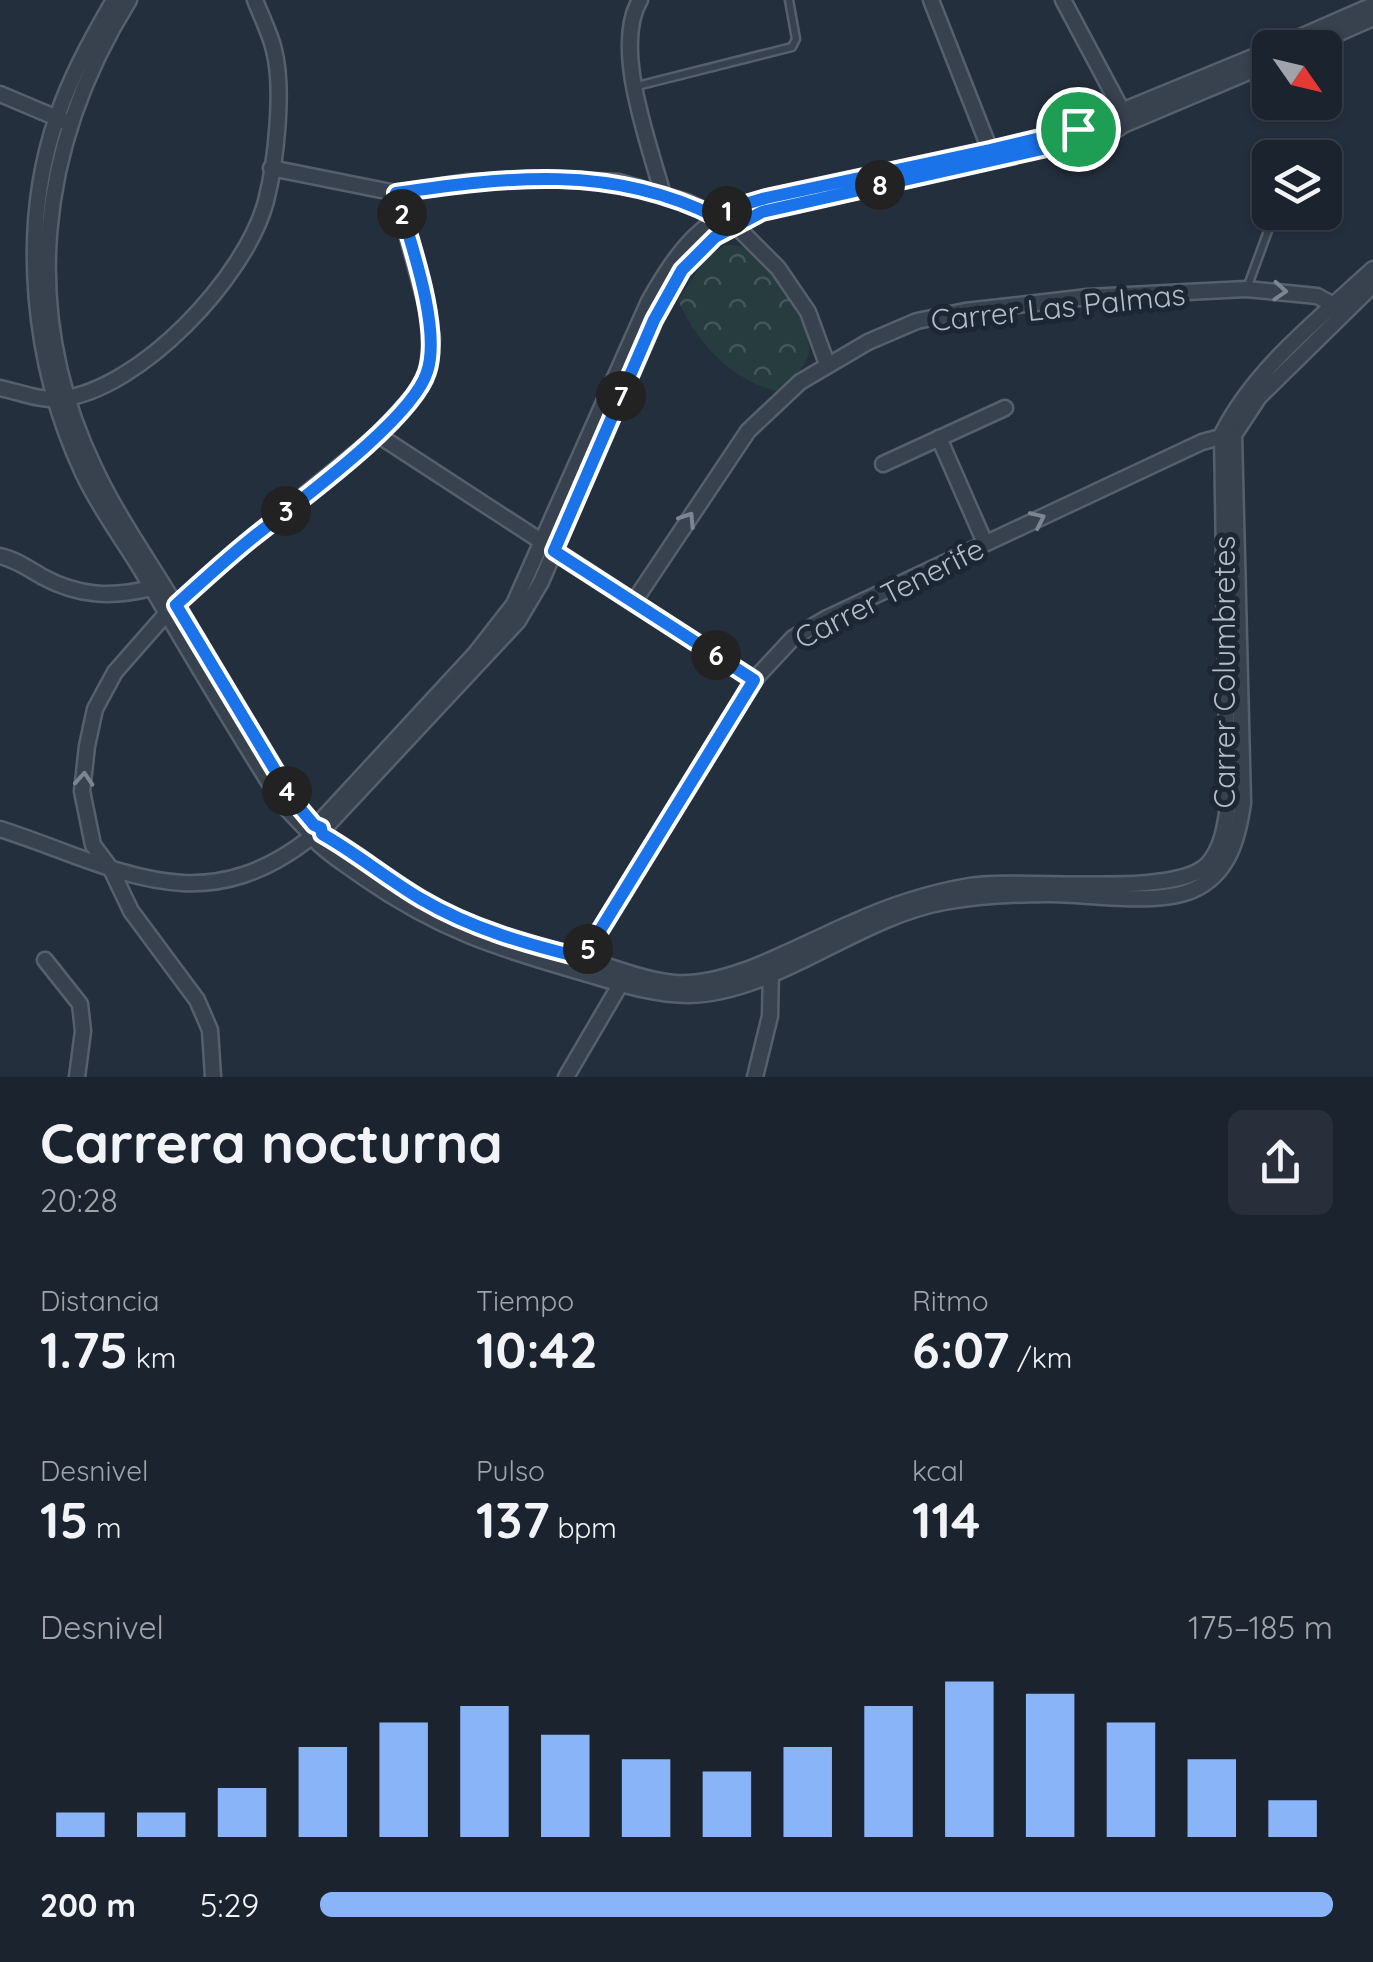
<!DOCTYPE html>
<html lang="es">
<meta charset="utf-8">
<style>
:root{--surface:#1b232e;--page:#282f3a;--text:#f1f3f6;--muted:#a0a4aa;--line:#39404a;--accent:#8ab4f8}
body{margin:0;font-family:Quicksand,sans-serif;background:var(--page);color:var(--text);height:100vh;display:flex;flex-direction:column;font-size:38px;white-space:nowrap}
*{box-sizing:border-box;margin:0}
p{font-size:32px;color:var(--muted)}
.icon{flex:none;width:55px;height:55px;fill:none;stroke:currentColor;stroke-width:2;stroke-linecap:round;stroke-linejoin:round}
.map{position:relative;height:1077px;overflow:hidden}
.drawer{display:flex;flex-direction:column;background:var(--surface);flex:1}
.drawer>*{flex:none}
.needle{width:65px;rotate:124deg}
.controls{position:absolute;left:1252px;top:30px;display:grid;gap:20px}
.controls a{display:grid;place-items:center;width:90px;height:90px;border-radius:15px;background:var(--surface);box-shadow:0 2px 8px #0004,0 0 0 2px var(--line);font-size:50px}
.pin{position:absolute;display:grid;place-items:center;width:85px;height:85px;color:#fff;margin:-42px;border:5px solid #fff;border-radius:50%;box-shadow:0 2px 10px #0007}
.km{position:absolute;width:50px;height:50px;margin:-25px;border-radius:50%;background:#222;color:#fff;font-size:28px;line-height:50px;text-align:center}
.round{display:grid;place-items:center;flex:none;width:105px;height:105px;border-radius:15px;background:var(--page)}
.headline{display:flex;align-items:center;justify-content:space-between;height:170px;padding:0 40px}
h1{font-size:55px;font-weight:800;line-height:75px}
.figures{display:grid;grid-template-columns:repeat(3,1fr);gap:15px;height:170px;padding:10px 40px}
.figures div{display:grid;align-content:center}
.figures b{font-size:50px;font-weight:800}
.figures small{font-size:28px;font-weight:400}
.figures p{font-size:28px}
.chart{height:280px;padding:20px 40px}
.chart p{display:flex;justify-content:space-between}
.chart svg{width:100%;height:180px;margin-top:10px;stroke:var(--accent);stroke-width:6}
ul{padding:0 40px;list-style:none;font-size:32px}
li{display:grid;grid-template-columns:160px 120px 1fr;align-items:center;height:75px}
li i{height:25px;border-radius:12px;background:var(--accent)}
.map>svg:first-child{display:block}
.park{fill:url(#park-crowns)}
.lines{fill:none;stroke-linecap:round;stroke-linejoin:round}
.lane-casing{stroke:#565f6c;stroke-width:11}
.street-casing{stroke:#565f6c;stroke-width:19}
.lane{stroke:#38414e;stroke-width:6}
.street{stroke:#38414e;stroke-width:14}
.oneway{stroke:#7c8592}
.route-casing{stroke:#fff;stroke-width:20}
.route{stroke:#1a73e8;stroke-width:12}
.labels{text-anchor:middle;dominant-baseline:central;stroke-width:10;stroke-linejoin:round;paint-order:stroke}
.street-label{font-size:30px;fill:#b4bcc9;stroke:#1d2633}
</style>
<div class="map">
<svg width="1373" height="1077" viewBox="0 0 1373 1077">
<defs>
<pattern id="park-crowns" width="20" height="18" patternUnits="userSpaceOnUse" patternTransform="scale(2.5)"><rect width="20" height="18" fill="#263c3f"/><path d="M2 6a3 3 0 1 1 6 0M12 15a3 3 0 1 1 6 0" fill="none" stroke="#435659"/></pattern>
</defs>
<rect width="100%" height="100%" fill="#242f3e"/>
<path class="park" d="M725 245C733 245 741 245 748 250 769 265 817 330 808 356 803 371 787 381 776 391 727 377 699 344 678 300L706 258Z"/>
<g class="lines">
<g class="lane-casing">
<g id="lane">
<path d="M637 86 792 47 796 39 789 0"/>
<path d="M1247 288 1275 212"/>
</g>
</g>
<g class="street-casing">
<g id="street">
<path d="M114 0C92 38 71 76 57 117 18 230 33 366 83 473 99 508 123 539 142 571 188 650 235 729 284 806L307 830"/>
<path d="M129 0C38 147 19 311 95 469 119 520 152 565 180 613 219 680 264 765 313 824"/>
<path d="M640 0C612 47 649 143 663 195"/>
<path d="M931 0 990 150"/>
<path d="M1063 0 1119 105"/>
<path d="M1275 48 1373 5"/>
<path d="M1305 48 1373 18"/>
<path d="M0 94 64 121"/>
<circle cx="1112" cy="117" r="13"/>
<path d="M1124 110 1270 50"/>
<path d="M1123 125 1270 63"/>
<path d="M271 168 396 193 468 182 551 179 619 182 687 202 735 225 778 268 808 312 827 364"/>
<path d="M0 388C19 392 41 401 60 399 140 390 246 277 266 201 276 162 284 89 274 50 270 33 261 16 255 0"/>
<path d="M378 435 754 680"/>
<path d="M1234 435 1259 397 1373 285"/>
<path d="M939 438 985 543"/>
<path d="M883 464 1005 408"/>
<path d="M0 556C15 559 29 569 43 577 78 596 112 598 151 588"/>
<path d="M635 600 748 431 800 382 868 342 917 321 965 311 1088 297 1246 289 1317 296 1345 311"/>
<path d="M317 825 475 654 514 604 649 301C681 246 703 216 766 198L990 150 1078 129 1099 121"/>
<path d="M0 829C115 866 199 925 310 838"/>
<path d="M322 831 518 621 541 582 655 320 682 270 715 237 762 212 1091 138 1111 130"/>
<path d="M322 834C357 854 388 881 424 901 474 929 525 943 580 958 612 966 642 980 675 983 731 987 803 943 854 922 891 905 929 893 969 886 1021 877 1176 899 1208 864 1222 848 1225 827 1228 807L1222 434C1255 368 1320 318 1373 269"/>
<path d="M315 840C329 855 347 865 363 877 439 930 497 948 584 973 618 983 653 995 688 995 774 994 856 918 944 902 978 896 1014 894 1049 894 1090 894 1156 906 1193 890 1229 874 1238 838 1243 803L1234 435"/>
<path d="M45 960 80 1004 83 1031 77 1077"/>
<path d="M577 962 583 958 754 680 793 638 827 618 1202 442 1228 435"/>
<path d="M213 1077 210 1030 197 1000 131 911 111 869 93 845 82 791 87 746 95 709 115 672 166 614 247 542 378 435 416 393 427 372 432 339 427 308 396 193"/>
<path d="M566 1077 624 978"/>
<path d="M755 1077 770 1016 771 970"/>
</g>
</g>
<use href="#lane" class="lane"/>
<use href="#street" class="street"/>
</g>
<defs><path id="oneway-chevron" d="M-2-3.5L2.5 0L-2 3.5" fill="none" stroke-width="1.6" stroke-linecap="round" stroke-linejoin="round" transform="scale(2.5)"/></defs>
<g class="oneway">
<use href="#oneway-chevron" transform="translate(1280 291) rotate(4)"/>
<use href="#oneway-chevron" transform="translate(688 519) rotate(-57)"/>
<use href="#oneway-chevron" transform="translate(1038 519) rotate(-25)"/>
<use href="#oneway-chevron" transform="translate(84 779) rotate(-86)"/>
</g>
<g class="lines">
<g class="route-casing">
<path id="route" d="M1100 121 1111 130 1091 138 762 212 715 237 682 270 654 320 554 551 754 680 583 958C526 944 472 929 421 899 387 879 356 853 322 834L321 828 314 825 293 800 176 605C200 583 225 560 251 539 293 505 412 420 427 372 442 328 409 238 396 193 508 177 611 164 716 217L735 207 766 198 990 150 1078 129Z"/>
</g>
<use href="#route" class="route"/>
</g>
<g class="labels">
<g class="street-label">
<text transform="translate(1058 307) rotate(-6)">Carrer Las Palmas</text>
<text transform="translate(889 593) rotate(-27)">Carrer Tenerife</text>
<text transform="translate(1224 672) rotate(-90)">Carrer Columbretes</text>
</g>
</g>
</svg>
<div class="controls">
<a><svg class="needle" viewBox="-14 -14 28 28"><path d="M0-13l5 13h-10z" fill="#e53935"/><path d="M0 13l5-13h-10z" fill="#a0a4aa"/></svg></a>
<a><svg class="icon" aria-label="layers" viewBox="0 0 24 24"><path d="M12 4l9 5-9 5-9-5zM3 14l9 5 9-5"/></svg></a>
</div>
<div class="pin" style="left:1078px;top:129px;background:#1e9e55"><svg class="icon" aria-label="arrive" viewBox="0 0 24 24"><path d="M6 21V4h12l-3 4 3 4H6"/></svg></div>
<b class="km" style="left:727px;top:211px">1</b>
<b class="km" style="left:402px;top:214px">2</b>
<b class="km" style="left:286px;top:511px">3</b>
<b class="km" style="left:287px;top:791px">4</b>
<b class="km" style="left:588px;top:949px">5</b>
<b class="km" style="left:716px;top:655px">6</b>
<b class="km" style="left:621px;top:396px">7</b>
<b class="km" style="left:880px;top:185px">8</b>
</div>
<section class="drawer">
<div class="headline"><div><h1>Carrera nocturna</h1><p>20:28</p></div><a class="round"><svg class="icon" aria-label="share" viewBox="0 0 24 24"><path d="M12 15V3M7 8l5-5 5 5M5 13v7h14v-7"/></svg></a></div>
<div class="figures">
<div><p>Distancia</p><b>1.75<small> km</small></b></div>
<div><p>Tiempo</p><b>10:42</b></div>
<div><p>Ritmo</p><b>6:07<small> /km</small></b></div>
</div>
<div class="figures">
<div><p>Desnivel</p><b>15<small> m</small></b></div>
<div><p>Pulso</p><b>137<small> bpm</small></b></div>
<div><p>kcal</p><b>114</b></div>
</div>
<div class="chart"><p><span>Desnivel</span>175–185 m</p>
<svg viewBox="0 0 160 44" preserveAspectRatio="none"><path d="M5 44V38M15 44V38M25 44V32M35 44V22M45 44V16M55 44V12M65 44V19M75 44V25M85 44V28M95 44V22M105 44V12M115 44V6M125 44V9M135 44V16M145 44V25M155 44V35"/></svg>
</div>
<ul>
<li><b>200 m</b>5:29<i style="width:100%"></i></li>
</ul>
</section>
